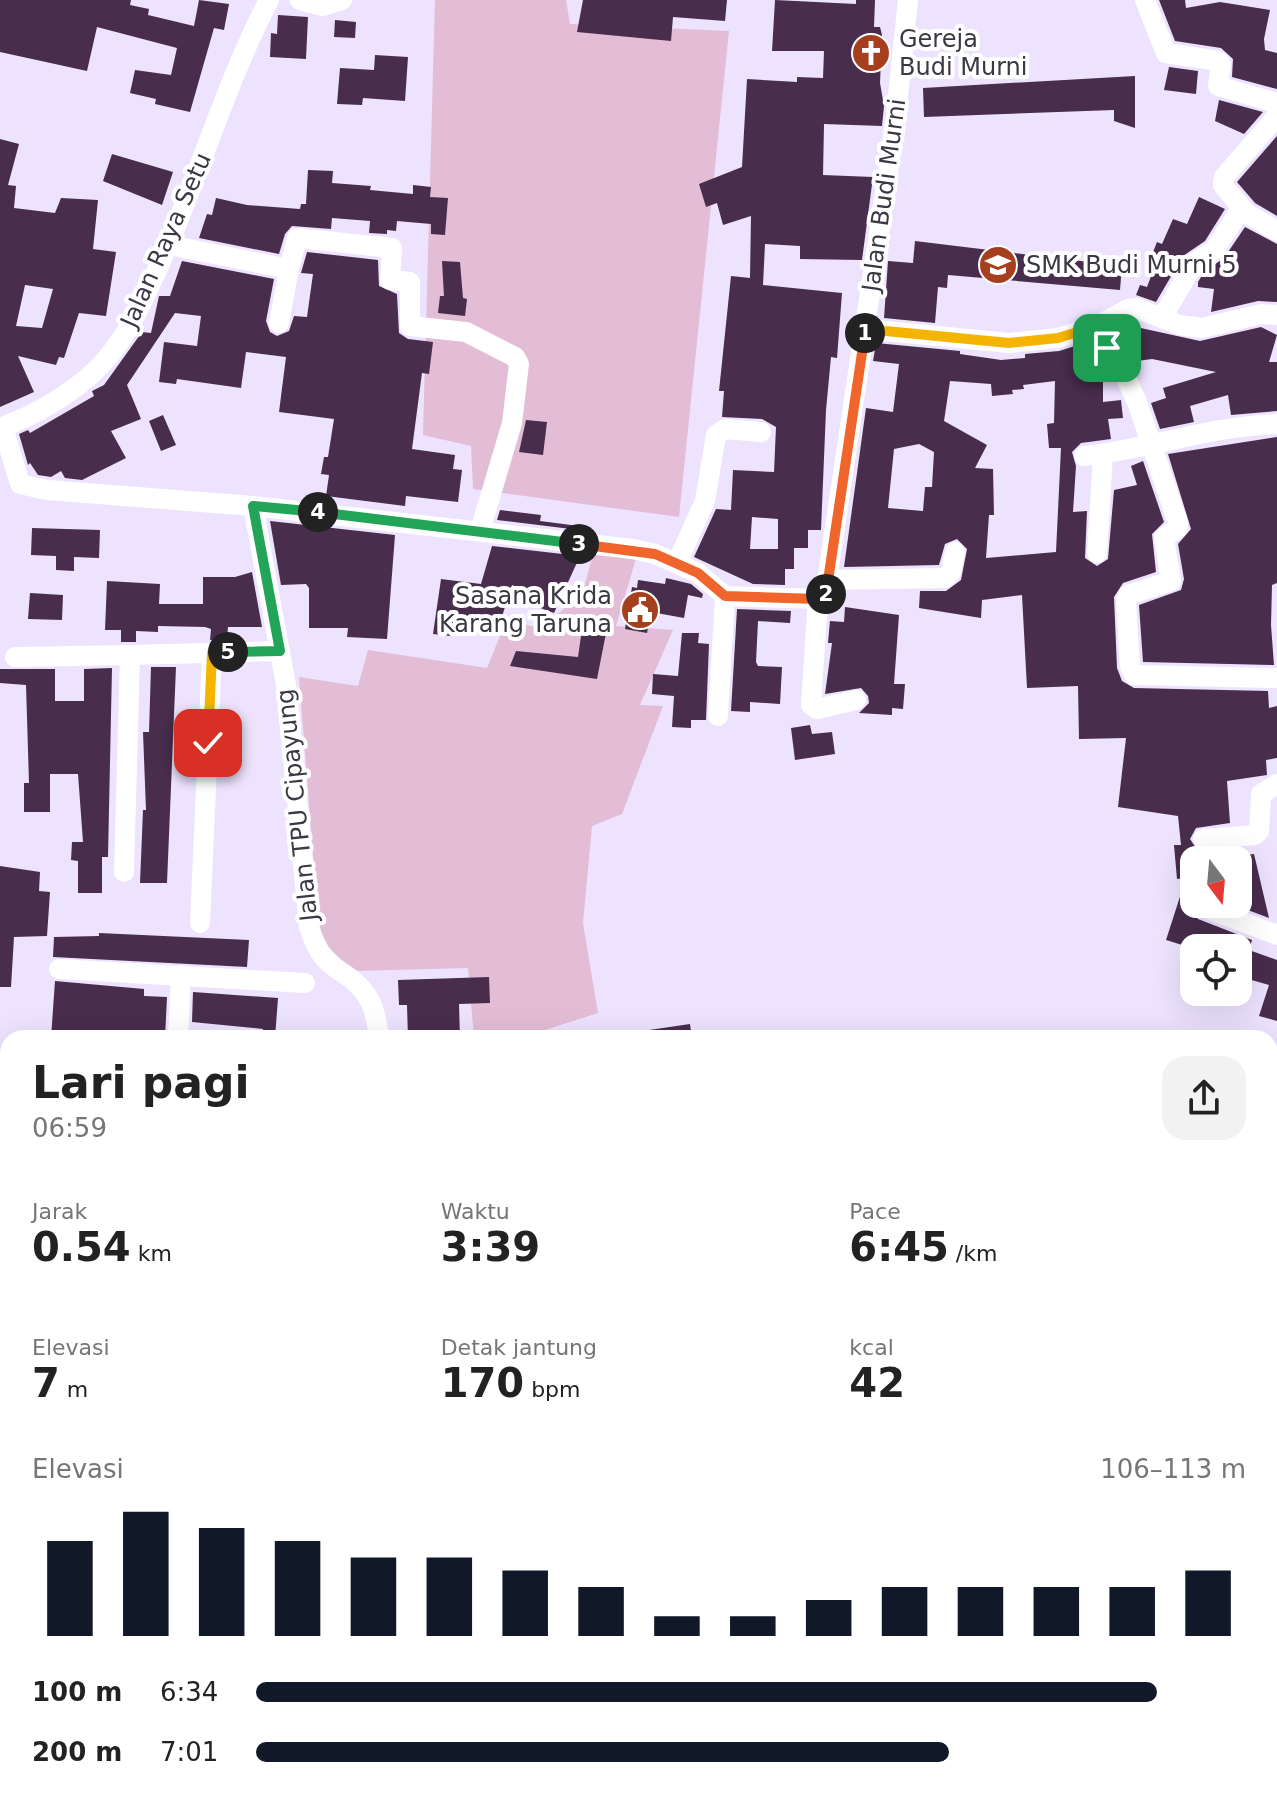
<!DOCTYPE html>
<html lang="id">
<meta charset="utf-8">
<style>
:root{--surface:#fff;--page:#f2f2f2;--text:#222;--muted:#767676;--accent:#111827}
body{margin:0;font-family:"DejaVu Sans",sans-serif;background:var(--page);color:var(--text);height:100vh;display:flex;flex-direction:column;font-size:30px;white-space:nowrap}
*{box-sizing:border-box;margin:0}
p{font-size:26px;color:var(--muted)}
.icon{flex:none;width:44px;height:44px;fill:none;stroke:currentColor;stroke-width:2;stroke-linecap:round;stroke-linejoin:round}
.map{position:relative;flex:1;overflow:hidden}
.drawer{position:absolute;left:0px;top:1030px;width:1278px;height:770px;display:flex;flex-direction:column;background:var(--surface);border-radius:24px 24px 0 0;box-shadow:0 8px 32px #0002}
.drawer>*{flex:none}
.needle{width:52px;rotate:164deg}
.controls{position:absolute;left:1180px;top:846px;display:grid;gap:16px}
.controls a{display:grid;place-items:center;width:72px;height:72px;border-radius:16px;background:var(--surface);box-shadow:0 8px 32px #0002;font-size:40px}
.pin{position:absolute;display:grid;place-items:center;width:68px;height:68px;color:#fff;margin:-34px;border-radius:16px;box-shadow:0 4px 12px #0006}
.km{position:absolute;width:40px;height:40px;margin:-20px;border-radius:50%;background:#222;color:#fff;font-size:22px;line-height:40px;text-align:center}
.round{display:grid;place-items:center;flex:none;width:84px;height:84px;border-radius:24px;background:var(--page)}
.head{display:flex;align-items:center;justify-content:space-between;height:136px;padding:0 32px}
h1{font-size:44px;font-weight:700;line-height:60px}
.stats{display:grid;grid-template-columns:repeat(3,1fr);gap:12px;height:136px;padding:8px 32px}
.stats div{display:grid;align-content:center}
.stats b{font-size:40px;font-weight:700}
.stats small{font-size:22px;font-weight:400}
.stats p{font-size:22px}
.chart{height:224px;padding:16px 32px}
.chart p{display:flex;justify-content:space-between}
.chart svg{width:100%;height:144px;margin-top:8px;stroke:var(--accent);stroke-width:6}
ul{padding:0 32px;list-style:none;font-size:26px}
li{display:grid;grid-template-columns:128px 96px 1fr;align-items:center;height:60px}
li i{height:20px;border-radius:10px;background:var(--accent)}
.map>svg:first-child{display:block}
.green{fill:#e3bcd5}
.water{fill:#8ea2ca}
.building{fill:#482d4c;fill-rule:evenodd}
.lines{fill:none;stroke-linecap:round;stroke-linejoin:round}
.minor{stroke:#fff;stroke-width:20}
.split-1-casing{stroke:#fff;stroke-width:16}
.split-2-casing{stroke:#fff;stroke-width:16}
.split-3-casing{stroke:#fff;stroke-width:16}
.split-4-casing{stroke:#fff;stroke-width:16}
.split-5-casing{stroke:#fff;stroke-width:16}
.split-6-casing{stroke:#fff;stroke-width:16}
.split-1{stroke:#f5b400;stroke-width:10}
.split-2{stroke:#f0652b;stroke-width:10}
.split-3{stroke:#f0652b;stroke-width:10}
.split-4{stroke:#22a559;stroke-width:10}
.split-5{stroke:#22a559;stroke-width:10}
.split-6{stroke:#f5b400;stroke-width:10}
.labels{text-anchor:middle;dominant-baseline:central;stroke-width:8;stroke-linejoin:round;paint-order:stroke}
.poi-label{font-size:24px;fill:#3c3745;stroke:#fff;text-anchor:start}
.street-label{font-size:24px;fill:#3c3745;stroke:#fff}
</style>
<div class="map">
<svg width="1277" height="1799" viewBox="0 0 1277 1799">
<rect width="100%" height="100%" fill="#ede3ff"/>
<g class="green">
<path d="M435 0H566L570 24 729 31 679 517 473 489 471 446 423 435Z"/>
<path d="M595 546 638 552 616 626 673 630 640 705 663 706 622 814 592 826 583 923 598 1013 542 1031 543 1038H474L468 968 353 971 323 942 318 919 299 677 358 686 368 650 487 668 506 621 542 628 583 592Z"/>
<path d="M0 1314H8V1498L0 1499Z"/>
</g>
<path class="water" d="M8 1511V1737L0 1740V1513Z"/>
<g class="building">
<path d="M0 0H131L130 5 149 9 148 15 194 26 199 0 229 4 224 30 214 28 190 112 155 104 156 99 130 93 135 70 171 75 177 48 97 27 87 71 0 52Z"/>
<path d="M583 0H727L725 21 673 17 671 41 577 32Z"/>
<path d="M775 0 856 4V0H875L874 27H880L882 35 880 83 884 106 882 126 824 124 823 175 873 177 862 260 800 259V246L765 244 763 285 842 293 837 358 831 357 826 410 821 530H808V548H794V569H785V585L753 584 694 557 716 509 731 510 733 470 774 472 776 427 762 419 722 417 724 391H719L731 276 750 278 751 216 723 225 717 203 706 207 699 184 742 167 747 79 797 82V77L823 78 824 51H772ZM752 517 778 519V549H750Z"/>
<path d="M1159 0H1185L1186 8 1220 2 1270 10 1264 39 1265 50 1277 53V89L1232 77 1233 59 1221 48 1175 41Z"/>
<path d="M278 15 308 17 306 59 270 57 271 33 277 34Z"/>
<path d="M335 20 356 22 355 38 334 37Z"/>
<path d="M375 55 408 57 405 101 363 98 362 105 337 104 340 68 374 70Z"/>
<path d="M1169 67 1198 71 1196 94 1164 90Z"/>
<path d="M1135 76V128L1114 121V110L924 117 923 88Z"/>
<path d="M1219 100 1263 112 1244 134 1215 121Z"/>
<path d="M1277 136V216L1255 203 1237 182Z"/>
<path d="M0 139 19 144 8 185 16 186 14 208 55 213 61 198 98 200 93 249 116 252 106 316 79 313 64 358 59 357 56 365 18 356 34 392 0 407ZM25 285 53 289 42 328 16 326Z"/>
<path d="M112 154 173 172 162 205 103 181Z"/>
<path d="M308 170 333 171 332 183 371 186 370 190 413 194V185L431 187 430 197 448 198 445 235 431 234V224L397 221 396 231 387 230V234L369 233 370 221 332 218 331 229 292 226 285 234 279 254 199 238 207 214 212 215 216 198 247 205 300 209 301 204H306Z"/>
<path d="M1199 197 1225 209 1205 241 1183 256 1156 302 1136 295 1140 285 1147 287 1156 263 1150 260 1157 242 1162 244 1173 219 1187 224Z"/>
<path d="M1245 227 1277 244V302L1258 301 1211 312 1214 289 1198 287V282L1204 272 1224 258Z"/>
<path d="M915 241 1122 266 1120 290 948 275 947 288 938 287 935 323 884 318 888 261 913 263Z"/>
<path d="M307 252 378 260 379 286 397 294 399 333 408 339 433 342 429 374 422 373 412 449 455 455 453 469 462 470 458 502 406 496 405 506 326 496 329 475 321 474 324 457H328L334 419 279 412 286 357 246 352 241 388 177 379 176 384 159 382 164 342 197 346 201 316 175 313 127 385 141 419 111 431 126 458 82 480 65 478 61 471 51 477 38 475 30 463 28 465 19 434 28 430 30 433 94 396 92 391 104 385 142 332 151 333 159 296H170L182 261 274 279 266 321 270 332 277 336 289 331 294 316 307 317 313 274 301 273Z"/>
<path d="M442 261 460 262 463 298 467 299 465 316 438 313 440 296H444Z"/>
<path d="M1127 325 1200 341 1261 327 1277 335 1269 362H1277V411L1231 415 1228 395 1190 406 1194 422 1160 429 1151 403 1166 398 1163 388 1216 372 1152 359 1137 361Z"/>
<path d="M1091 341 1106 367H1103V402L1121 400 1123 418 1108 419 1111 439 1081 443 1072 452 1076 466 1073 512 1087 511 1085 558 1097 566 1108 559 1114 490 1137 485 1131 466 1143 461 1164 522 1152 534 1156 572 1123 583 1114 597 1117 668 1122 681 1134 688 1268 691 1269 708 1277 706V758L1266 760 1267 775 1227 781 1230 823 1196 828 1190 839 1198 851 1232 850 1233 860H1194L1190 910 1198 919 1252 940 1249 950 1277 960V1021L1259 1016 1269 985 1248 979 1252 966 1245 964 1238 975V948H1192L1166 940 1186 878 1177 879 1174 845H1181L1178 816 1118 807 1126 738 1079 739 1078 686 1027 688 1022 595 982 600 981 618 919 608 920 591H946L961 580 967 549 957 539 945 544 939 565 844 567 866 408 893 412 899 364 873 361 876 343 960 351V354L1001 360 1025 358V354L1059 351ZM950 381 991 384 992 396 1013 394 1012 390 1024 389 1023 385 1055 381 1054 423 1047 424 1049 448H1061L1056 552 986 558 989 515H994L993 469 975 468 987 445 944 421ZM919 444 934 452 932 487H925L923 511 888 508 894 449Z"/>
<path d="M163 415 176 445 161 451 149 421Z"/>
<path d="M526 420 547 422 543 455 519 452Z"/>
<path d="M1277 437V583L1272 585 1271 625 1274 665 1143 662 1139 605 1181 590 1184 579 1178 544 1191 529 1168 454Z"/>
<path d="M500 510 541 515 540 521 579 526V530L497 520Z"/>
<path d="M270 521 395 535 387 639 347 637 348 628H309V588L306 584 281 585Z"/>
<path d="M32 528 100 530 99 558 74 557V571L56 570V556L31 555Z"/>
<path d="M492 546 580 556 554 613 535 606 539 596 512 585 499 626 454 614 451 636 433 634 441 579 481 584Z"/>
<path d="M252 572 262 627H228L227 639 210 640 211 629 205 627 158 626V632L136 631V642H121V630H105L107 581 160 584 159 604H203V577H235Z"/>
<path d="M666 578 691 584 703 594 702 598 688 595 684 618 651 612 647 633 625 629 632 587 637 588 638 580 665 584Z"/>
<path d="M30 593 63 595 62 620 28 619Z"/>
<path d="M845 607 899 615 894 684H905L903 709 892 708V715L859 713 869 703 868 696 861 688 825 694 832 643H828L830 621 844 622Z"/>
<path d="M737 609 791 611 790 623 758 621 756 662 758 666 782 667 780 704 750 702V712L731 711Z"/>
<path d="M582 629 606 633 597 679 510 666 516 651 578 657Z"/>
<path d="M682 633H699L698 643 709 644 706 720H691V728L672 727 674 696 652 694 653 674 678 676Z"/>
<path d="M151 667H176L167 883H140L143 810H146L143 732H149Z"/>
<path d="M112 668 108 857H102V893H78V861L71 860 72 842H83L78 774H50V812H24V783H29L26 685 0 683V669H55V701H84V669Z"/>
<path d="M810 725 812 734 832 732 835 754 795 760 791 728Z"/>
<path d="M1254 854 1269 918 1232 904 1238 901 1244 903 1238 856Z"/>
<path d="M0 866 40 872 39 891 50 892 47 936 14 937 11 987H0Z"/>
<path d="M99 933 249 940 247 967 53 957 54 937 99 936Z"/>
<path d="M489 977 490 1003 459 1004 460 1038H408L407 1005H399L398 980Z"/>
<path d="M55 981 144 989V996L167 997 165 1038H51Z"/>
<path d="M193 992 278 998 275 1038H262L263 1029 192 1022Z"/>
<path d="M690 1024 692 1038H649V1030Z"/>
</g>
<g class="lines">
<g class="minor">
<path d="M300 0 323 6 342 0"/>
<path d="M1145 0 1166 53 1218 61 1221 64 1218 86 1277 103"/>
<path d="M1277 116 1224 177 1223 185 1246 213 1277 231"/>
<path d="M169 245 289 269 279 323"/>
<path d="M289 269 297 238 392 248 390 280 410 282V326L466 332 515 357 519 364 512 423 480 531"/>
<path d="M1162 318 1194 263 1214 250 1241 209"/>
<path d="M1097 326 1121 367 1137 402 1178 523V528L1164 538 1171 581 1128 595 1126 601 1130 667 1134 675 1277 678"/>
<path d="M865 329 1009 343 1058 338 1097 326 1128 309 1137 308 1179 325 1202 328 1261 314 1277 315"/>
<path d="M3 427 20 484 47 490 253 506 286 685 309 926C323 976 347 965 367 996 375 1008 377 1024 379 1038"/>
<path d="M0 428C35 415 72 394 98 368 126 340 141 305 157 270 198 181 224 86 269 0"/>
<path d="M1084 456C1149 449 1211 426 1277 424"/>
<path d="M253 506 633 549 655 554 698 573 725 596 818 599 825 594 895 125 908 0"/>
<path d="M1097 553 1103 454"/>
<path d="M677 563 705 501 716 435 725 429 761 432"/>
<path d="M830 580 945 578 951 572 955 552"/>
<path d="M818 599 811 705 817 709 856 700"/>
<path d="M130 655 280 651"/>
<path d="M15 657 130 655 124 872"/>
<path d="M718 716 725 596"/>
<path d="M1203 839 1255 835 1259 831 1261 794 1277 784"/>
<path d="M1203 907 1277 935"/>
<path d="M200 923 212 653"/>
<path d="M59 969 305 983"/>
<path d="M178 1038 181 975"/>
<path d="M0 1096H8"/>
<path d="M1270 1265 1277 1257"/>
<path d="M1270 1358 1277 1360"/>
<path d="M1270 1511 1277 1522"/>
<path d="M162 1792V1799"/>
<path d="M789 1792V1799"/>
<path d="M1084 1792 1085 1799"/>
<path d="M217 1799 218 1792"/>
<path d="M432 1799 433 1792"/>
</g>
</g>
<g class="lines">
<g class="split-1-casing">
<path id="split-1" d="M865 333V329L1009 343 1058 338 1097 326 1107 348"/>
</g>
<g class="split-2-casing">
<path id="split-2" d="M826 594 865 333"/>
</g>
<g class="split-3-casing">
<path id="split-3" d="M579 544 655 554 698 573 725 596 818 599 826 594"/>
</g>
<g class="split-4-casing">
<path id="split-4" d="M318 512 579 544"/>
</g>
<g class="split-5-casing">
<path id="split-5" d="M228 652 280 651 253 506 318 512"/>
</g>
<g class="split-6-casing">
<path id="split-6" d="M208 743 212 653 228 652"/>
</g>
<use href="#split-1" class="split-1"/>
<use href="#split-2" class="split-2"/>
<use href="#split-3" class="split-3"/>
<use href="#split-4" class="split-4"/>
<use href="#split-5" class="split-5"/>
<use href="#split-6" class="split-6"/>
</g>
<defs>
<g id="church-disc" transform="scale(2)"><circle r="9.5" fill="#a63f1d" stroke="#fff"/><path d="M-1.2-6h2.4v3.5h3.3v2.4h-3.3V6h-2.4V-.1h-3.3v-2.4h3.3Z" fill="#fff"/></g>
<g id="school-disc" transform="scale(2)"><circle r="9.5" fill="#a63f1d" stroke="#fff"/><path d="M0-5L7-2L0 1L-7-2ZM-4 1L0 2.5L4 1V4Q0 6-4 4Z" fill="#fff"/></g>
<g id="civic-disc" transform="scale(2)"><circle r="9.5" fill="#a63f1d" stroke="#fff"/><path d="M-.6-6.5H3V-4.5H.6V-3L4-1V1h2V6H-6V1h2V-1L-.6-3ZM-1.2 2.5V6h2.4V2.5Z" fill="#fff"/></g>
</defs>
<g fill-rule="evenodd">
<use href="#church-disc" x="871" y="53"/>
<use href="#school-disc" x="998" y="265"/>
<use href="#civic-disc" x="640" y="610"/>
</g>
<g class="labels">
<g class="poi-label">
<text x="899" y="39">Gereja<tspan x="899" dy="28">Budi Murni</tspan></text>
<text x="1026" y="265">SMK Budi Murni 5</text>
<text x="612" y="596" text-anchor="end">Sasana Krida<tspan x="612" dy="28">Karang Taruna</tspan></text>
</g>
<g class="street-label">
<text transform="translate(884 195) rotate(-82)">Jalan Budi Murni</text>
<text transform="translate(166 240) rotate(-66)">Jalan Raya Setu</text>
<text transform="translate(297 805) rotate(-96)">Jalan TPU Cipayung</text>
</g>
</g>
</svg>
<div class="controls">
<a><svg class="needle" viewBox="-14 -14 28 28"><path d="M0-13l5 13h-10z" fill="#e53935"/><path d="M0 13l5-13h-10z" fill="#767676"/></svg></a>
<a><svg class="icon" aria-label="locate" viewBox="0 0 24 24"><circle cx="12" cy="12" r="6"/><path d="M12 2v4M12 18v4M2 12h4M18 12h4"/></svg></a>
</div>
<div class="pin" style="left:1107px;top:348px;background:#1e9e55"><svg class="icon" aria-label="arrive" viewBox="0 0 24 24"><path d="M6 21V4h12l-3 4 3 4H6"/></svg></div>
<div class="pin" style="left:208px;top:743px;background:#d93025"><svg class="icon" aria-label="check" viewBox="0 0 24 24"><path d="M5 12l5 5 9-10"/></svg></div>
<b class="km" style="left:865px;top:333px">1</b>
<b class="km" style="left:826px;top:594px">2</b>
<b class="km" style="left:579px;top:544px">3</b>
<b class="km" style="left:318px;top:512px">4</b>
<b class="km" style="left:228px;top:652px">5</b>
<section class="drawer">
<div class="head"><div><h1>Lari pagi</h1><p>06:59</p></div><a class="round"><svg class="icon" aria-label="share" viewBox="0 0 24 24"><path d="M12 15V3M7 8l5-5 5 5M5 13v7h14v-7"/></svg></a></div>
<div class="stats">
<div><p>Jarak</p><b>0.54<small> km</small></b></div>
<div><p>Waktu</p><b>3:39</b></div>
<div><p>Pace</p><b>6:45<small> /km</small></b></div>
</div>
<div class="stats">
<div><p>Elevasi</p><b>7<small> m</small></b></div>
<div><p>Detak jantung</p><b>170<small> bpm</small></b></div>
<div><p>kcal</p><b>42</b></div>
</div>
<div class="chart"><p><span>Elevasi</span>106–113 m</p>
<svg viewBox="0 0 160 44" preserveAspectRatio="none"><path d="M5 44V15M15 44V6M25 44V11M35 44V15M45 44V20M55 44V20M65 44V24M75 44V29M85 44V38M95 44V38M105 44V33M115 44V29M125 44V29M135 44V29M145 44V29M155 44V24"/></svg>
</div>
<ul>
<li><b>100 m</b>6:34<i style="width:91%"></i></li>
<li><b>200 m</b>7:01<i style="width:70%"></i></li>
</ul>
</section>
</div>
